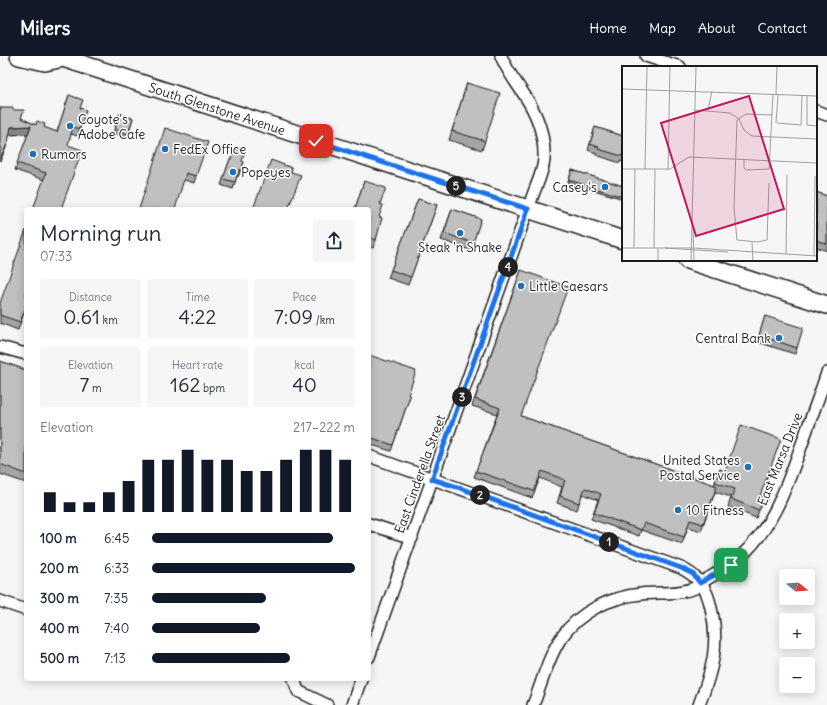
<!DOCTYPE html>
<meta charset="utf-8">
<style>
:root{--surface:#fff;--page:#f6f6f7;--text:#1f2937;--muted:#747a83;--accent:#111827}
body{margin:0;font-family:Delius,sans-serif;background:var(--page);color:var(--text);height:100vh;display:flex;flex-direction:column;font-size:15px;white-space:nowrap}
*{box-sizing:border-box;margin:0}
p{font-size:13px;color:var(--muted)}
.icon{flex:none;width:22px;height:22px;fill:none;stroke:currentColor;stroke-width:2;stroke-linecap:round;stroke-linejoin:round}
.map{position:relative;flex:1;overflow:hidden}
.side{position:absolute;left:24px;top:151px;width:347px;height:474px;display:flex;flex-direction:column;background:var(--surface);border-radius:4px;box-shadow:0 2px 10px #0003}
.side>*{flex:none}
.needle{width:26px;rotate:107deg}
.fabs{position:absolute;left:779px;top:513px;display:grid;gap:8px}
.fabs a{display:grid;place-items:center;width:36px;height:36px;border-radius:4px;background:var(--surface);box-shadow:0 2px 10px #0003;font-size:20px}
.pin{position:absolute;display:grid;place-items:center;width:34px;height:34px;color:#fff;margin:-17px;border-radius:8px;box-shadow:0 2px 6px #0006}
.km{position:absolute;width:20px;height:20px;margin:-10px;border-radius:50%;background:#222;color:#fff;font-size:11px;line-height:20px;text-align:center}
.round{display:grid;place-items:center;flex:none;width:42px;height:42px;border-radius:4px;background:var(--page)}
.headline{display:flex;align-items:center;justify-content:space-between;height:68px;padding:0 16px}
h1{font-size:22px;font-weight:600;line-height:30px}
.stats{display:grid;grid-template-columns:repeat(3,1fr);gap:6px;height:68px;padding:4px 16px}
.stats div{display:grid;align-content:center;border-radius:4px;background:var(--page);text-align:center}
.stats b{font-size:20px;font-weight:600}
.stats small{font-size:11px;font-weight:400}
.stats p{font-size:11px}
.chart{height:112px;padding:8px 16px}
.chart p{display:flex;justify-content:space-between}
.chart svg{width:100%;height:72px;margin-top:4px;stroke:var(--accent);stroke-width:6}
ul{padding:0 16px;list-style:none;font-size:13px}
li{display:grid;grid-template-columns:64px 48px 1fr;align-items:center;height:30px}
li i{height:10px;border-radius:5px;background:var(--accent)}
header{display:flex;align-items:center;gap:24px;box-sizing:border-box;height:56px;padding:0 20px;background:var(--accent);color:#fff}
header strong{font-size:19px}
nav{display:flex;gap:22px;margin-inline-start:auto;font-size:14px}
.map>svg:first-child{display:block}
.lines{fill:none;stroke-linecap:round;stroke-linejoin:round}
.minor-casing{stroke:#1c1c1c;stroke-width:14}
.primary-casing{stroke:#1c1c1c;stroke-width:20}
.minor{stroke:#fff;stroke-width:11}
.primary{stroke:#fff;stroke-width:17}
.wall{fill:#a5a5a5;stroke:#1c1c1c}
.shaded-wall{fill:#868686;stroke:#1c1c1c}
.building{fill:#c0c0c0;stroke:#1c1c1c}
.route-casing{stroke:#fff;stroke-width:8}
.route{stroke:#1a73e8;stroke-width:5}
.poi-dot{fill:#1f6fb2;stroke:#fff;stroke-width:1.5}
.labels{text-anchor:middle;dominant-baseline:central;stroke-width:3;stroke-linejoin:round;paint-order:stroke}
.street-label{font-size:13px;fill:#1c1c1c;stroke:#fff}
.poi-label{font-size:13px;fill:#1c1c1c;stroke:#fff;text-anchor:start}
.inset-road{fill:none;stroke:#9f9f9f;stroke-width:1}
.view{fill:#c2185b;fill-opacity:0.15;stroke:#c2185b;stroke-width:2}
.inset-edge{fill:none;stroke:#1c1c1c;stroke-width:2}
</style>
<header>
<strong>Milers</strong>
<nav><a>Home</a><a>Map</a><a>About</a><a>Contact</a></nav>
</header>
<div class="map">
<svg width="827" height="649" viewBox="0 0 827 649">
<rect width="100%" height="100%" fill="#f6f6f6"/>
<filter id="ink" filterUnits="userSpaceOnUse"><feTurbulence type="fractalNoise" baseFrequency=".025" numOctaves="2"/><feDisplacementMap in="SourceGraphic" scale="8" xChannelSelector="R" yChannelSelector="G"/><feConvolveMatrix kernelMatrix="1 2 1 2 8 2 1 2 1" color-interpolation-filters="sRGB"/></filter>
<g filter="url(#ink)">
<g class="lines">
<g class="minor-casing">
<g id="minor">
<path d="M646 0 680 11"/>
<path d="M816 55 827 59"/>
<path d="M0 291 26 298"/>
<path d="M369 400 681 512C699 521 707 532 711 552 720 588 712 615 699 649"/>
<path d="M369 468 412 482"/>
<path d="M0 545 26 554"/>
<path d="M369 601 534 136C538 126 543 115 544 104 545 81 537 58 525 40 516 26 507 15 501 0"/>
<path d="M294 623 298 635 327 649"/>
<path d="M352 649 361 623"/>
<path d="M533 649C542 627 548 601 561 582 579 556 610 541 641 538 659 536 677 539 695 532 697 530 699 528 702 526 715 518 728 512 740 501 773 472 787 429 802 388 810 364 819 341 827 317"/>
</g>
</g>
<g class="primary-casing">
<g id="primary">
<path d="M19 0 45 6 63 2 623 184"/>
<path d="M687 204 827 249"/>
</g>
</g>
<use href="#minor" class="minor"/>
<use href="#primary" class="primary"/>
</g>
<g class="wall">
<path d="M467 27 485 85 482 94 449 84Z"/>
<path d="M69 39 80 52V73L78 80 71 78 44 124 15 114 28 78 9 79 8 86 0 105V52L13 54 21 62 36 69 57 76Z"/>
<path d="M118 62H133L127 82 113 77Z"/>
<path d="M595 71 623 80V106L620 105V107L596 99V97L588 94Z"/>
<path d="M165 72 196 120 194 127 184 124Z"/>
<path d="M230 103 244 106 238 121 237 120 233 133 221 129Z"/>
<path d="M572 114 623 130V143L568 126Z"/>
<path d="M364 125 380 148 376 184 373 192 369 191V153H355Z"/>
<path d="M816 136 827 140V195L816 191Z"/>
<path d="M418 143 437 149 408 229 388 222Z"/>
<path d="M452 153 481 163 470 194 441 184Z"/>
<path d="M521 214V360L714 429 720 413 760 440 764 441 756 462 728 451 731 441 715 436 701 475 688 471 682 488 641 474 639 480 591 463 598 444 582 438 577 454 557 447 562 431 540 422 532 442 474 421 497 358 472 350Z"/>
<path d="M0 247 26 251 18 274 0 267Z"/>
<path d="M765 260 797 292 795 298 757 286Z"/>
<path d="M369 299 408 339 410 340 391 395 369 388Z"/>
<path d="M0 305 26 314V427L0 418Z"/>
</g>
<g class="shaded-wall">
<path d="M31 70 28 78 8 79 11 71Z"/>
<path d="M8 86 5 94 0 105V102Z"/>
</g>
<g class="building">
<path d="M467 27 500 37 485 85 452 75Z"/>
<path d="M69 39 83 44 80 52 86 54 80 73 73 71 68 89 82 94 61 153H33L46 117 17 107 31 70 11 71 8 86 3 97 0 102V52H13V54H24L21 62 36 69 37 65 45 68 44 71 57 76Z"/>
<path d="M119 58 133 62 128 78 115 73Z"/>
<path d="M595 71 623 80V99L622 100 598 93 599 91 590 88Z"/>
<path d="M165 72 208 86 196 120 186 117 175 153H139Z"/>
<path d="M236 93 243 95 242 97 244 98 242 105 244 106 241 114H239L235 126 223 123 230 103H231Z"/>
<path d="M271 104 292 112 291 116 301 119 288 153H253Z"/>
<path d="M572 114 623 130V141L569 124Z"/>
<path d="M364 125 386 132 380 148 383 149 379 161 382 162 376 184 369 181V153H355Z"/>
<path d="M816 136 827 140V188L816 184Z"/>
<path d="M418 143 437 149 411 221 391 214Z"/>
<path d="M452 153 481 163 473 187 444 177Z"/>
<path d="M26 174V251L20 266 0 259V247Z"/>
<path d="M521 214 568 231 521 360 717 430 703 468 690 464 684 481 644 467 641 474 594 457 601 438 585 432 579 447 560 440 565 424 542 415 534 435 476 415 500 352 475 343Z"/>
<path d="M765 260 803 272 797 292 759 279Z"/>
<path d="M369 299 416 315 408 339 410 340 393 389 369 381Z"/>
<path d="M0 305 26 314V418L0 408Z"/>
<path d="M741 369 781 383 760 440 764 441 759 454 731 443 735 433 715 426 720 413 725 415Z"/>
</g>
</g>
<g class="lines" filter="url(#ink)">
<g class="route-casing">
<path id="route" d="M316 85 528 153 432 423 457 431 681 512 693 518 700 527 731 509"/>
</g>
<use href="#route" class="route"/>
</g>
<g class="poi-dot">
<circle cx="70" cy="70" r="4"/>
<circle cx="165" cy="93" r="4"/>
<circle cx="33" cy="98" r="4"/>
<circle cx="233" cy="116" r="4"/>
<circle cx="605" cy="131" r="4"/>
<circle cx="460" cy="177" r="4"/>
<circle cx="521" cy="230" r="4"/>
<circle cx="779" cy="282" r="4"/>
<circle cx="748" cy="411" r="4"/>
<circle cx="678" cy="454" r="4"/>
</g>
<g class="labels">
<g class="street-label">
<text transform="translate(217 53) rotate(18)">South Glenstone Avenue</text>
<text transform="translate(780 403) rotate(-68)">East Marsa Drive</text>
<text transform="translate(420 418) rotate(-70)">East Cinderella Street</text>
</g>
<g class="poi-label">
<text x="78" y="63">Coyote's<tspan x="78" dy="15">Adobe Cafe</tspan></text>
<text x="173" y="93">FedEx Office</text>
<text x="41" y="98">Rumors</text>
<text x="241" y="116">Popeyes</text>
<text x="597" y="131" text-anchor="end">Casey's</text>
<text x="460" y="191" text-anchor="middle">Steak 'n Shake</text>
<text x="529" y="230">Little Caesars</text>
<text x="771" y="282" text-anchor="end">Central Bank</text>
<text x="740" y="404" text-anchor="end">United States<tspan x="740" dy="15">Postal Service</tspan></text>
<text x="686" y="454">10 Fitness</text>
</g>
</g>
<g transform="translate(622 10)">
<rect width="195" height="195" fill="#f6f6f6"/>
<path class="inset-road" d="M0 23 195 30M154 28 155 0M185 30V59L195 60M73 44 108 47 117 53 122 64 130 70 195 73M86 44 90 25M154 57 156 29M155 57 179 59 180 30M122 94V102L124 104 147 103 151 28M0 103H48L67 91 195 97M23 103 25 0M46 104 48 0M147 117 145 174 136 176 115 174 112 141 115 54 124 48 150 49M71 161 72 195M130 176 131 195M0 182H72L195 190M12 182 13 103M32 182 33 103M43 182 106 186M164 188 165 109M192 190 193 110M36 195V182M69 195 74 0"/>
<path class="view" d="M127 30 162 143 74 170 39 57Z"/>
<rect width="195" height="195" class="inset-edge"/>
</g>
</svg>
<div class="fabs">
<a><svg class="needle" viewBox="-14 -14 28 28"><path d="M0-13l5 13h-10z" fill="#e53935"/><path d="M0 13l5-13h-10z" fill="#747a83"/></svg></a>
<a>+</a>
<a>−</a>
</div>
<div class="pin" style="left:731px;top:509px;background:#1e9e55"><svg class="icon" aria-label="arrive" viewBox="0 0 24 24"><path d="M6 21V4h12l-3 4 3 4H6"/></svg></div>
<div class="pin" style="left:316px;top:85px;background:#d93025"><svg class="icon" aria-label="check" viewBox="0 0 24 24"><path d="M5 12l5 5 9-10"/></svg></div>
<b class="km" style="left:609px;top:486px">1</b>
<b class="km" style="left:480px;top:439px">2</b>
<b class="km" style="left:462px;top:341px">3</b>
<b class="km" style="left:508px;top:211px">4</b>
<b class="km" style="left:456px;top:130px">5</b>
<section class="side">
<div class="headline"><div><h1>Morning run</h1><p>07:33</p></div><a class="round"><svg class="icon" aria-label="share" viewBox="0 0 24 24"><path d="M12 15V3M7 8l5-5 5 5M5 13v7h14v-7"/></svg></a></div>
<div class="stats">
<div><p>Distance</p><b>0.61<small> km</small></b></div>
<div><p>Time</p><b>4:22</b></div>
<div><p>Pace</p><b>7:09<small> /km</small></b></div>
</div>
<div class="stats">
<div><p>Elevation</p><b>7<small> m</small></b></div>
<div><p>Heart rate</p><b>162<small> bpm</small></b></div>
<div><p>kcal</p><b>40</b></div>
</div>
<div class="chart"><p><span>Elevation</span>217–222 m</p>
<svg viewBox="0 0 160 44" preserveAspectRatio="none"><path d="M5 44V32M15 44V38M25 44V38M35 44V32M45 44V25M55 44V12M65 44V12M75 44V6M85 44V12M95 44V12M105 44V19M115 44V19M125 44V12M135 44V6M145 44V6M155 44V12"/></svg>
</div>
<ul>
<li><b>100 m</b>6:45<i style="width:89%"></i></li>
<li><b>200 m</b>6:33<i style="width:100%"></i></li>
<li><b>300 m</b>7:35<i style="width:56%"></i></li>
<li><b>400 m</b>7:40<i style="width:53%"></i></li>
<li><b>500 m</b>7:13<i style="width:68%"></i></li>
</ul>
</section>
</div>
